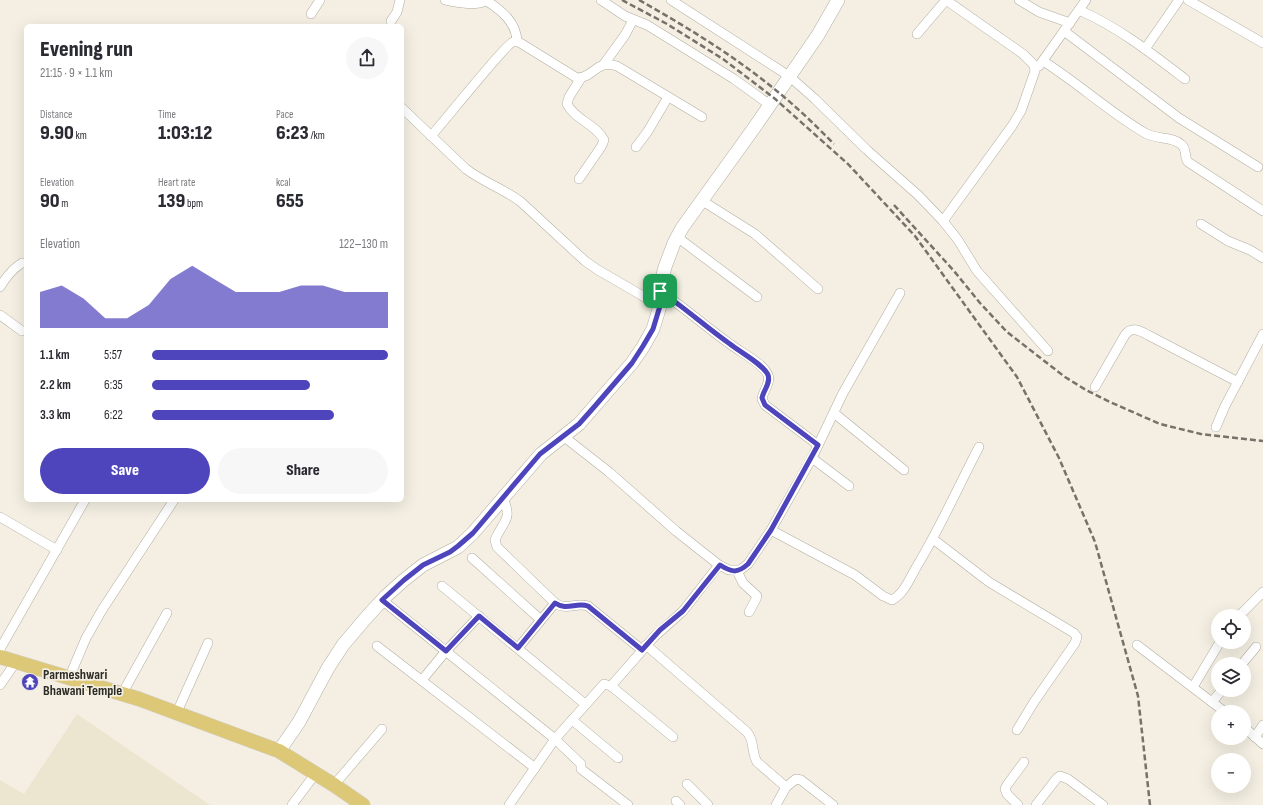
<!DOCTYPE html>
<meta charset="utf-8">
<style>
:root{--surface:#fff;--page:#f7f7f7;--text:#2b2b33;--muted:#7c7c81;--accent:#4e44bb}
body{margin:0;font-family:"Sofia Sans Condensed",sans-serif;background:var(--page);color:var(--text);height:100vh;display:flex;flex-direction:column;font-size:15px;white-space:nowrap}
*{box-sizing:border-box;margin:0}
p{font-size:13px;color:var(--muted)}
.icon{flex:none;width:22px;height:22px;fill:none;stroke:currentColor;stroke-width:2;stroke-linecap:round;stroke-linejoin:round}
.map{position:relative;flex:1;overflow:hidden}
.drawer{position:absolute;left:24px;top:24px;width:380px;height:478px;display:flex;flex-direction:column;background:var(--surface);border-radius:6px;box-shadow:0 4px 16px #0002}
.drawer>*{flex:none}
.tools{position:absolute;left:1211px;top:609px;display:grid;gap:8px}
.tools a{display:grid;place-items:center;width:40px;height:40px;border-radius:50%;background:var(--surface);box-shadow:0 4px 16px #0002;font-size:20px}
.pin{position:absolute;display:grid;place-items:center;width:34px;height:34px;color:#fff;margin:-17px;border-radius:8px;box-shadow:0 2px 6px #0006}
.round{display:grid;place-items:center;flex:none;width:42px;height:42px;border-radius:21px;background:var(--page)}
.headline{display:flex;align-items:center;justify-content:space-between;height:68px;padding:0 16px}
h1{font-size:22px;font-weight:800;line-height:30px}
.figures{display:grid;grid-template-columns:repeat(3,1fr);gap:6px;height:68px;padding:4px 16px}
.figures div{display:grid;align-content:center}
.figures b{font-size:20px;font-weight:800}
.figures small{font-size:11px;font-weight:400}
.figures p{font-size:11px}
.chart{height:112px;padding:8px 16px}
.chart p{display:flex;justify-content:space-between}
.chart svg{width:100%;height:72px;margin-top:4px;fill:var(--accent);opacity:.7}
.cta{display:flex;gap:8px;margin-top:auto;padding:8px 16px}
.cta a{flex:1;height:46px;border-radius:24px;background:var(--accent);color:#fff;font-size:16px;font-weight:800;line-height:46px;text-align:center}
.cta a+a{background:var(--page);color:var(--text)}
ul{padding:0 16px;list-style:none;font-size:13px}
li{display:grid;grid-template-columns:64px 48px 1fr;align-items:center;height:30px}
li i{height:10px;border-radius:5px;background:var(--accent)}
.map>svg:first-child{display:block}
.built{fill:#ece6d1}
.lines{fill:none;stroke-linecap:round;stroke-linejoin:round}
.street-casing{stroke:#b1ada0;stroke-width:10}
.secondary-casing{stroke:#b1ada0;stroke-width:14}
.primary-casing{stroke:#d1d0cf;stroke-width:15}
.street{stroke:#fff;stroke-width:9}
.secondary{stroke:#fff;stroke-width:13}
.primary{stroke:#ddc878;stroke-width:14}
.rail{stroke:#76726b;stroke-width:2.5;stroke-dasharray:6 3;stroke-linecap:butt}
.route-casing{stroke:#fff;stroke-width:8}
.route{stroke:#4e44bb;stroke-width:5}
.labels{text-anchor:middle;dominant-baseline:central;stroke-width:3.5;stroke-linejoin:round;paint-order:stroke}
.poi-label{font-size:14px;font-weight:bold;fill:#2d2b26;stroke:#f4efe2;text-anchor:start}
</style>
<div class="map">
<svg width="1263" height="805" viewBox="0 0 1263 805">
<rect width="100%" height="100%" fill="#f4efe2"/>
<path class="built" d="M77 714 210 805H0V780L24 794Z"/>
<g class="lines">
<g class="street-casing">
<g id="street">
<path d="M445 0C457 3 477 6 488 0"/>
<path d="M601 0 625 16 647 25 673 41 734 79 770 105"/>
<path d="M671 0 789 76 815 99 867 150 918 195 943 221 958 240 977 271 1048 351"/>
<path d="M1019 0 1039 12 1070 23"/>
<path d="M1188 0 1263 43"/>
<path d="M487 1C502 11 516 22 517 41"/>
<path d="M1079 10C1118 27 1151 53 1185 79"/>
<path d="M311 14 320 0"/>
<path d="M391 21 397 12 400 0"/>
<path d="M1064 31 1179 118 1258 167"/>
<path d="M917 34 946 0"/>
<path d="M1145 49 1179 0"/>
<path d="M1043 61C1078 83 1109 112 1145 133 1157 140 1173 136 1182 145 1187 150 1184 157 1188 162L1263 211"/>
<path d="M604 64 625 35 633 20"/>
<path d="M1039 66 1086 0"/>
<path d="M402 108 466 169C483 182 504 189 521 202L585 261 598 270 660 306"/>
<path d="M431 136C441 125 506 44 513 42 516 41 519 42 522 44L577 78C594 78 596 59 617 66L702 117"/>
<path d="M636 147 648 131 668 97"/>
<path d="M579 179 601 147 604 140C596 124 575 120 567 104L569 97 581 78"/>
<path d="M701 200 755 234 818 289"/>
<path d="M943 221 1012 126 1021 111 1035 71 1034 65 1023 54 946 0"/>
<path d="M1201 224 1228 241 1250 250 1263 258"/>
<path d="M677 237 757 297"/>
<path d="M0 287C6 277 12 269 22 263H26"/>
<path d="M660 291C685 308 706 327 730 344 740 352 763 363 768 375 771 383 763 391 762 399L765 405 818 445"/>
<path d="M0 315 22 331"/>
<path d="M1095 387 1125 335C1131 326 1139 330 1148 335L1238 382"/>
<path d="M834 413 904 470"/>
<path d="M1216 427 1225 406 1263 334"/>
<path d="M563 436 609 472 676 531 719 565 729 570H740L748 564 771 530 812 458 843 393 900 293"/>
<path d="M812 458 849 486"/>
<path d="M503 498C513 521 503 520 495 540L497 547 555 603C566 611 576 602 588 606L642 650"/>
<path d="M0 517 57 550"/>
<path d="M771 530 855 575 883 596 892 600C904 594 910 578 917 566 940 528 958 487 979 447"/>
<path d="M933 539 989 582 1074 633 1077 637 1075 643 1034 702 1017 730"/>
<path d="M472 558 541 620"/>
<path d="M737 571 743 583 757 596 756 599 749 612"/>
<path d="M442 586 585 704"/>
<path d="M382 600 555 739 581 764V769L628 805"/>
<path d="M1239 616 1263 592"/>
<path d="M646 645 747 732C755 741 751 752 757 762L786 787"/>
<path d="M1137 645 1225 712"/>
<path d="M377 646 535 768"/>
<path d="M518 648 555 603"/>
<path d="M0 649 85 500"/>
<path d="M1242 664 1256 647"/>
<path d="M69 678 86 638 102 610 174 500"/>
<path d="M422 680 446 651 479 616"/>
<path d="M0 685 16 662"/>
<path d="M611 686 654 637 683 611 719 565"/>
<path d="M1193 687 1220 642"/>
<path d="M122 694 167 613"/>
<path d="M1212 702 1222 690"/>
<path d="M177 712 208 643"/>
<path d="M572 720 618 758"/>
<path d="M1244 727 1263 744"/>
<path d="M1255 737 1263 725"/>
<path d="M687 784 708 805"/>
<path d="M334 785 382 729"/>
<path d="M676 801 680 805"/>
<path d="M292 805 316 773"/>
<path d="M509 805 555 739 604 684 611 686 673 737"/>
<path d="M776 805 786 787 796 779 801 780 833 805"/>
<path d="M1018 805 1007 794 1005 789 1007 785 1024 762"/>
<path d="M1036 805 1057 778 1060 776 1068 779 1103 805"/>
</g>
</g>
<g class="secondary-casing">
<path id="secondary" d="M279 751 299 722 328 668 343 645 365 619 386 596 404 580 423 565 458 547 473 533 541 454 579 424 632 363 643 347 653 329 660 306 662 279 665 267 674 243 682 228 754 128 818 35 838 0"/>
</g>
<g class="primary-casing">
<path id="primary" d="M0 657 139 699 279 751 334 785 363 805"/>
</g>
<use href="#street" class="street"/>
<use href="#secondary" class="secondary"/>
<use href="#primary" class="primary"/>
<g class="rail">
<path d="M622 0 667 24 723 59 774 98 848 164 915 236 1017 377 1059 458 1095 542 1138 696 1150 805"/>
<path d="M639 0C687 27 736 57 778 92 798 108 816 126 834 144"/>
<path d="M894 205 954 271 980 303 1007 332 1065 377 1086 390 1110 402 1160 424 1201 434 1263 441"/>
</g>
</g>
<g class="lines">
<g class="route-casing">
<path id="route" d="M660 291C685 308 706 327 730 344 740 352 763 364 768 375 771 383 763 391 762 398L765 405 818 445 771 530 748 564C737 574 731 572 720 565L683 611 660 630 642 650 588 606C576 602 567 611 555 603L518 648 479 616 446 651 382 600 404 580 423 565 450 552 458 546 473 533 540 454 579 424 595 406 632 363 643 346 653 329 660 306Z"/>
</g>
<use href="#route" class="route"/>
</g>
<defs>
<g id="temple-disc" transform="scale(0.9)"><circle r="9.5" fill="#4e44bb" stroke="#f4efe2"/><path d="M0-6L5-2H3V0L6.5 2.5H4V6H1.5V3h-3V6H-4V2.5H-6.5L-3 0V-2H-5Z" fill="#fff"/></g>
</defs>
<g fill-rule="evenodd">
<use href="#temple-disc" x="30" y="682"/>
</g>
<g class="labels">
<g class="poi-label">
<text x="43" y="674">Parmeshwari<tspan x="43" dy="16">Bhawani Temple</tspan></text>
</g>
</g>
</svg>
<div class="tools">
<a><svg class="icon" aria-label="locate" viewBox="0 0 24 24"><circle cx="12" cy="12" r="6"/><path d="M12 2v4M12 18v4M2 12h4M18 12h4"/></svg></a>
<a><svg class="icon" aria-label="layers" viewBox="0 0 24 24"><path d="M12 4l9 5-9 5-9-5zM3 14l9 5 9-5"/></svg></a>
<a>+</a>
<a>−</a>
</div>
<div class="pin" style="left:660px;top:291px;background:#1e9e55"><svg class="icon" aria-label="arrive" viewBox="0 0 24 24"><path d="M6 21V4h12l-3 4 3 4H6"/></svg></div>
<section class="drawer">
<div class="headline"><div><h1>Evening run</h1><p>21:15 · 9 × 1.1 km</p></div><a class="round"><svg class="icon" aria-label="share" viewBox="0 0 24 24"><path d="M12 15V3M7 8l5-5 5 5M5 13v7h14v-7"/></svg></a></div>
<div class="figures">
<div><p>Distance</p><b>9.90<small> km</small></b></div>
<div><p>Time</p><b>1:03:12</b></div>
<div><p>Pace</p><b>6:23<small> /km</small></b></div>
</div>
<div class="figures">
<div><p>Elevation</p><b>90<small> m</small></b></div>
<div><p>Heart rate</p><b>139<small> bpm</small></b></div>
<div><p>kcal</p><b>655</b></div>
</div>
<div class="chart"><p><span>Elevation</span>122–130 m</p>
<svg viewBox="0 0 160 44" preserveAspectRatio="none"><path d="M0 44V22L10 18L20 26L30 38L40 38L50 30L60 14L70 6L80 14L90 22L100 22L110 22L120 18L130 18L140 22L150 22L160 22V44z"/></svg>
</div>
<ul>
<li><b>1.1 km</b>5:57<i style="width:100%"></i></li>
<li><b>2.2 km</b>6:35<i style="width:67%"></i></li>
<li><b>3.3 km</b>6:22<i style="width:77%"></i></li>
</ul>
<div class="cta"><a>Save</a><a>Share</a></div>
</section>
</div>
